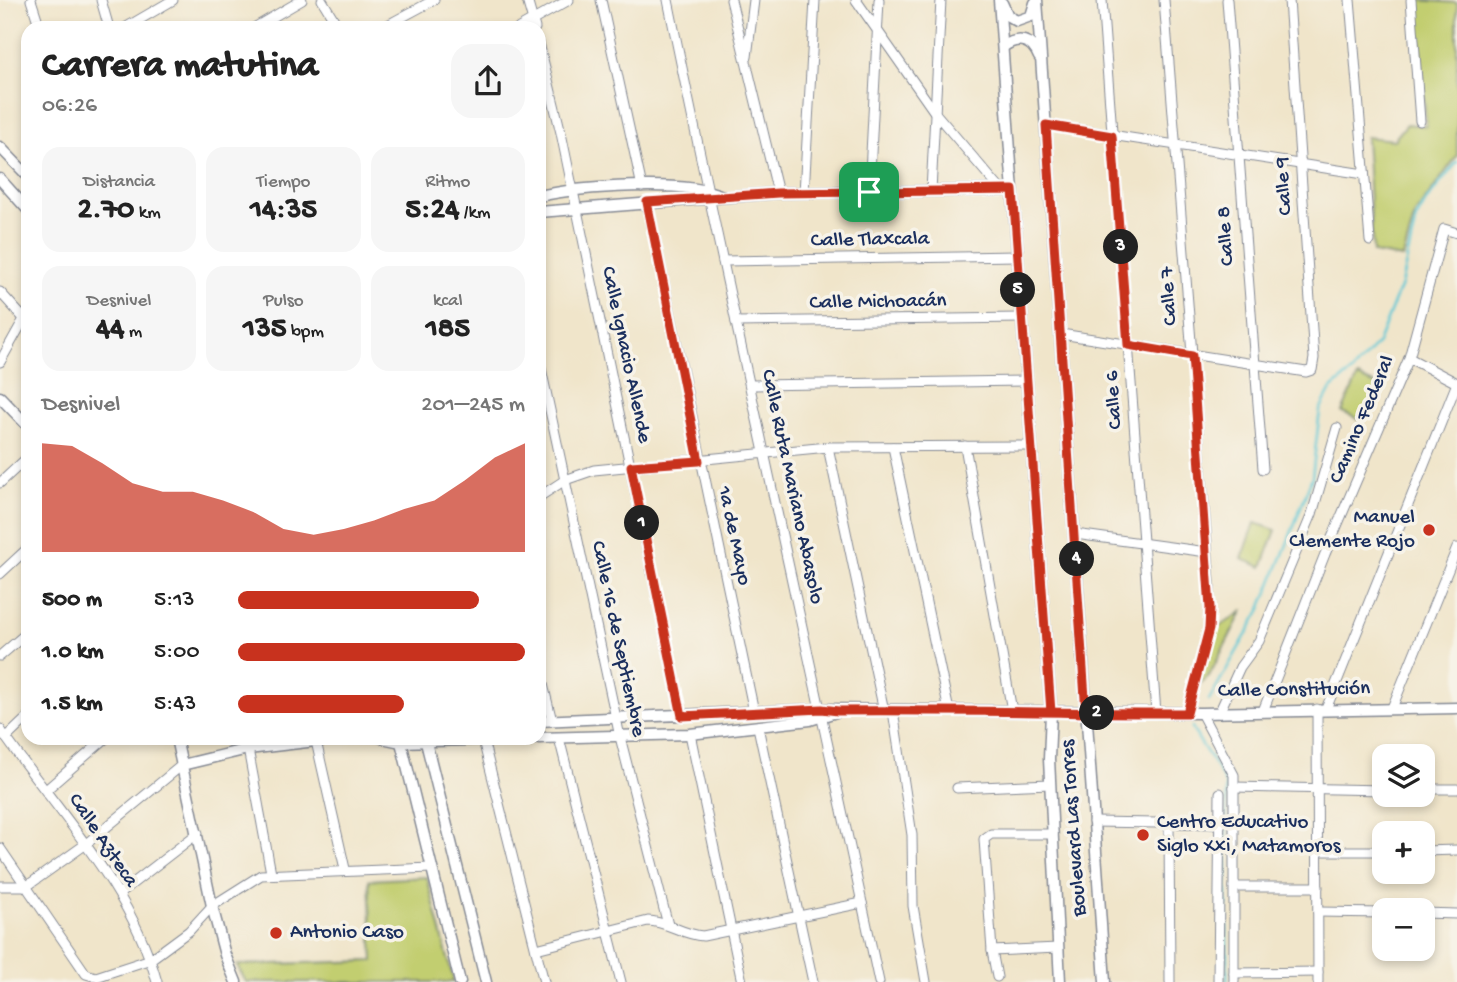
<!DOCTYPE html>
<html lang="es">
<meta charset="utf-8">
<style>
:root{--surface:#fff;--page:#f6f6f6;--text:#222;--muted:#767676;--accent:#c8321e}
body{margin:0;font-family:"Gochi Hand",sans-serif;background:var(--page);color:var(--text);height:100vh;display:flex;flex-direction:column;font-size:26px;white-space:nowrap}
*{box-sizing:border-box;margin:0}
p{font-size:23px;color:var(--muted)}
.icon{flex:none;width:38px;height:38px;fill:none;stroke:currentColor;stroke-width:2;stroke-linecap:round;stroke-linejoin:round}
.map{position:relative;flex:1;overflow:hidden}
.sheet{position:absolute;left:21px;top:21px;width:525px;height:724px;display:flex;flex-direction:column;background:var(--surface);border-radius:21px;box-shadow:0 4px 10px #0003}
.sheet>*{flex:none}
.buttons{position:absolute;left:1372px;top:744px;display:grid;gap:14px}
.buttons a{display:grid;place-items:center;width:63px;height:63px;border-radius:14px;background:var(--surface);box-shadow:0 4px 10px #0003;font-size:35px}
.pin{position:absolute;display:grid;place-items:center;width:60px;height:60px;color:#fff;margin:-30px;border-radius:14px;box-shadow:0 4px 10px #0006}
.km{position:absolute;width:35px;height:35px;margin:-18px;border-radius:50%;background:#222;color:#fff;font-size:19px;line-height:35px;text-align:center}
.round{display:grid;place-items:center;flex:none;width:74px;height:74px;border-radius:21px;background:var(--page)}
.head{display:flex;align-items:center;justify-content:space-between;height:119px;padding:0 21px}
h1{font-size:38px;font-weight:700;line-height:52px}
.figures{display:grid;grid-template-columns:repeat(3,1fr);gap:10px;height:119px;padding:7px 21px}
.figures div{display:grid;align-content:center;border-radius:18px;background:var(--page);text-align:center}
.figures b{font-size:30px;font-weight:700}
.figures small{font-size:19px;font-weight:400}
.figures p{font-size:19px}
.chart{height:196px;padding:14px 21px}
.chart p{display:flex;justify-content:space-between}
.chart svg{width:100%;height:126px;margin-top:7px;fill:var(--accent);opacity:.7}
ul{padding:0 21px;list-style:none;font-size:23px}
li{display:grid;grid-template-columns:112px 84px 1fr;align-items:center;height:52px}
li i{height:18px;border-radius:9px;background:var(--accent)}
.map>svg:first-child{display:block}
.park{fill:#c2ce70;stroke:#6e7e67;stroke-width:2}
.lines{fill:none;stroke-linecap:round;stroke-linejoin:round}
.stream{stroke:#5dc8d6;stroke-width:2.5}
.minor-casing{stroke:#868a94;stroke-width:11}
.major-casing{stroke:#868a94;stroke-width:13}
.minor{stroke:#fff;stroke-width:9}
.major{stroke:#fff;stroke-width:10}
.route-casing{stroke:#fff;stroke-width:14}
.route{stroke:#c8321e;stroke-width:9}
.poi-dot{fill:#c8321e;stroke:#f7f3e8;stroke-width:2.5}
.labels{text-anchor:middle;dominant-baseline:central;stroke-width:7;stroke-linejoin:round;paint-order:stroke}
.street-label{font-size:21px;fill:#1b2f5e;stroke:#f7f3e8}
.poi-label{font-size:21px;fill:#1b2f5e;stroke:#f7f3e8;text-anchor:start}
</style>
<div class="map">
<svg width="1457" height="982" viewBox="0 0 1457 982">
<rect width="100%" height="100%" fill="#f7f3e8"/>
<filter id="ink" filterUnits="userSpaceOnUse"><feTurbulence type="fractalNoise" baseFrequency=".0143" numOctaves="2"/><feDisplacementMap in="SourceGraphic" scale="14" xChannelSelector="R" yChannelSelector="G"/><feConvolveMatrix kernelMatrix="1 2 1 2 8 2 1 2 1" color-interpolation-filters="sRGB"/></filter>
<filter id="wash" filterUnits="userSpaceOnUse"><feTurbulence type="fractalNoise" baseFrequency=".00686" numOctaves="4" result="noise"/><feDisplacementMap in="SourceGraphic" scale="28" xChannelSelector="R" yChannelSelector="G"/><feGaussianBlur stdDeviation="1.57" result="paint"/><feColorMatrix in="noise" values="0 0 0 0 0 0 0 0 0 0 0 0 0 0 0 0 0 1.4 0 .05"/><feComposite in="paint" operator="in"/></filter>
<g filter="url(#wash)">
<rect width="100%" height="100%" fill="#f0e5ca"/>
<g class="park">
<path d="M1417 0 1457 3V156L1415 214 1403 258 1373 253 1366 137 1394 140 1407 124 1426 126Z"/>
<path d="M1358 377 1378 386 1363 421 1342 412Z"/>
<path d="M1255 523 1276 530 1262 567 1242 559Z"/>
<path d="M1242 612 1209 676 1198 685 1213 631Z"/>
<path d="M427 877 454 982H246L237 965 373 961 369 880Z"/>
</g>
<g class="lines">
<g class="stream">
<path d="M1209 700 1261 609 1286 547 1312 477 1320 410 1331 389 1352 372 1378 343 1401 285 1416 219 1427 200 1457 162"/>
<path d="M1192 727C1201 748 1218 764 1226 786L1227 982"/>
</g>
</g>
</g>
<g filter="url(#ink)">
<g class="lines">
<g class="minor-casing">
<g id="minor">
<path d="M31 0 40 28"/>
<path d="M101 0 109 28"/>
<path d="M322 0 339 28"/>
<path d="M527 0 535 28"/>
<path d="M601 0 642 187"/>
<path d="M668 0C735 328 809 654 879 982"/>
<path d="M731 0 778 193"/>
<path d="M856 0 936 114 1001 190"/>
<path d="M1102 0 1156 713"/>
<path d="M1164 0 1210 582 1209 629 1187 713"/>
<path d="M1227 0 1263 469"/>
<path d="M1350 0 1370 241"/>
<path d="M1411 0 1420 121"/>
<path d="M125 28 173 0"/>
<path d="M254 28 302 0"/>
<path d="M382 28 434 0"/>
<path d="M519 28 569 0"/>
<path d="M539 43 561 133 682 716"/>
<path d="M747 57 754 0"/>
<path d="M1046 125 1364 174"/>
<path d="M931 191 941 0"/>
<path d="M869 192 879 0"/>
<path d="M804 193 815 0"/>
<path d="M647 202 754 712"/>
<path d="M723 261 1017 256"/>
<path d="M0 292 28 323"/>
<path d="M736 322 1020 318"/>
<path d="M1061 334 1306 372 1312 370 1314 358 1289 0"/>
<path d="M1409 358 1457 383"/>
<path d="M539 359 620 737 668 925"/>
<path d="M0 362 28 312"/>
<path d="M750 385 1024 381"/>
<path d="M965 446 1012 711"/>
<path d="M828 447 884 711"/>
<path d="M893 447 949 711"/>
<path d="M0 483 28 457"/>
<path d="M539 497 565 480 594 470 828 447 1030 446"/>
<path d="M1075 534 1207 552"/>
<path d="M0 574 28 548"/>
<path d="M0 656 28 632"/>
<path d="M539 668 552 721"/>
<path d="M1392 708 1457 548"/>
<path d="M1317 709 1318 982"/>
<path d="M1326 709 1457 383"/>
<path d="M893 711 912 835 913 906 926 982"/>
<path d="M1263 711 1325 554 1409 358 1444 229 1457 233"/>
<path d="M1201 713 1234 775V982"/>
<path d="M1219 713 1240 667 1259 641 1312 514 1337 428"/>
<path d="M758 727 813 982"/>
<path d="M0 729C56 811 130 884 157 982"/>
<path d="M690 734 742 982"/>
<path d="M6 738 28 717"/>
<path d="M246 738 271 873"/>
<path d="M559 738 621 982"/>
<path d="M483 740 544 982"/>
<path d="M316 741 345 869"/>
<path d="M1234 787 1384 790"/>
<path d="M957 788 1050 784"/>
<path d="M1423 789H1457"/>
<path d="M46 790 106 738"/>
<path d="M1093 822 1221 824"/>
<path d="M1169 823 1170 982"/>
<path d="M0 848 86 974 96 977 151 959 189 931 212 906 261 875 431 868"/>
<path d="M1318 851H1384"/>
<path d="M1423 851 1457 850"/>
<path d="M0 886H27L86 844 182 765"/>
<path d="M1234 887H1318"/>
<path d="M119 894 198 833"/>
<path d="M1318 912 1384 913"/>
<path d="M1423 913 1457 914"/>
<path d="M536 949 648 921C667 921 682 935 703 936L862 903"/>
<path d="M992 951 1058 948"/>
<path d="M1234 973 1318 972"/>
<path d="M997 977 992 951 984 839 991 834H1053"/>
<path d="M1218 982 1220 793"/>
</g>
</g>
<g class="major-casing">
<g id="major">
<path d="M999 0 1051 712 1049 759 1060 982"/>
<path d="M1037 0 1105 982"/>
<path d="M1002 3 1008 16 1017 21 1031 16 1035 3"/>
<path d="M1003 47C1018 36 1032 39 1039 57"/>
<path d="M0 147 28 176"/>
<path d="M0 179 28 210"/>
<path d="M539 196C579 187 686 179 722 196"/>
<path d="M539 212 778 193 1013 190"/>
<path d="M0 397 28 426"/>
<path d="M539 721 822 709 1201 713 1457 708"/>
<path d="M176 738 212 906 225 955 236 982"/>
<path d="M382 738 401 742 533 738"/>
<path d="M400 738 460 982"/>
<path d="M425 738 486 982"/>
<path d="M539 738 690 734 810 720 836 712"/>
<path d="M182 765 248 749 341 738"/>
</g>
</g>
<use href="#minor" class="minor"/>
<use href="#major" class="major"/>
</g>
</g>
<g class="lines" filter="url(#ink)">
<g class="route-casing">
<path id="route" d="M869 192 778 193 647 202 699 461 631 466 682 716 822 709 838 711C955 710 1071 713 1187 713L1209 629 1210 608 1192 356 1128 345 1112 136 1046 125 1086 713 1051 712 1013 190 869 192"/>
</g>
<use href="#route" class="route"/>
</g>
<g class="poi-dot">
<circle cx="1429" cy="530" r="7"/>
<circle cx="1143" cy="835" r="7"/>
<circle cx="276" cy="933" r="7"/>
</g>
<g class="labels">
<g class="street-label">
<text transform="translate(1285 186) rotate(-94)">Calle 9</text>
<text transform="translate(1227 236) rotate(-94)">Calle 8</text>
<text transform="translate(870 241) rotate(-1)">Calle Tlaxcala</text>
<text transform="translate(1170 296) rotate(-94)">Calle 7</text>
<text transform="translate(878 303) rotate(-1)">Calle Michoacán</text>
<text transform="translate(625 355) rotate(78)">Calle Ignacio Allende</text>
<text transform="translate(1115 400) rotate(-94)">Calle 6</text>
<text transform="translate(1363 420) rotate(-67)">Camino Federal</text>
<text transform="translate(791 487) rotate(78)">Calle Ruta Mariano Abasolo</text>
<text transform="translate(733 536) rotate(78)">1a de Mayo</text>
<text transform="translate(617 639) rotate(78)">Calle 16 de Septiembre</text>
<text transform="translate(1294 691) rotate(-1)">Calle Constitución</text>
<text transform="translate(1075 828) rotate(-94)">Boulevard Las Torres</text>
<text transform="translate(102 841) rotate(56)">Calle Azteca</text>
</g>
<g class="poi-label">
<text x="1415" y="518" text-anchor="end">Manuel<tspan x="1415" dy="24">Clemente Rojo</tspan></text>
<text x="1157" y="823">Centro Educativo<tspan x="1157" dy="24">Siglo Xxi, Matamoros</tspan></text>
<text x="290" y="933">Antonio Caso</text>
</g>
</g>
</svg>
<div class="buttons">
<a><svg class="icon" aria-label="layers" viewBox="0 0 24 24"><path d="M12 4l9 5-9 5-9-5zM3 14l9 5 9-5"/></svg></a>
<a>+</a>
<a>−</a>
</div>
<div class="pin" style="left:869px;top:192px;background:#1e9e55"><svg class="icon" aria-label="arrive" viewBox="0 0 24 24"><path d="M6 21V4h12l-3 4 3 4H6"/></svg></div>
<b class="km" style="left:642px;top:523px">1</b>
<b class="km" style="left:1097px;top:713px">2</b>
<b class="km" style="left:1121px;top:247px">3</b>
<b class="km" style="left:1077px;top:559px">4</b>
<b class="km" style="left:1018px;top:290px">5</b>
<section class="sheet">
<div class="head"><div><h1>Carrera matutina</h1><p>06:26</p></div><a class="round"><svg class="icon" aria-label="share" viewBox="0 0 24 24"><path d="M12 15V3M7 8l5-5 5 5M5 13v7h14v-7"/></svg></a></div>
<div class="figures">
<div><p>Distancia</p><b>2.70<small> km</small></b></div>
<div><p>Tiempo</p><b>14:35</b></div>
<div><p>Ritmo</p><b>5:24<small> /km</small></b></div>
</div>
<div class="figures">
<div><p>Desnivel</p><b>44<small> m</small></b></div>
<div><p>Pulso</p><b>135<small> bpm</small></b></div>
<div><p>kcal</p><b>185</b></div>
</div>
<div class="chart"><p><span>Desnivel</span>201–245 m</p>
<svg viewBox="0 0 160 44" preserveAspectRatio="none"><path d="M0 44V6L10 7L20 13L30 20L40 23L50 23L60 26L70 30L80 36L90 38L100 36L110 33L120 29L130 26L140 19L150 11L160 6V44z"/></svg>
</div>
<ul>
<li><b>500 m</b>5:13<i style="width:84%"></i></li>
<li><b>1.0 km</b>5:00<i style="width:100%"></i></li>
<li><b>1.5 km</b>5:43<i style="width:58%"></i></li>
</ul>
</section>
</div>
